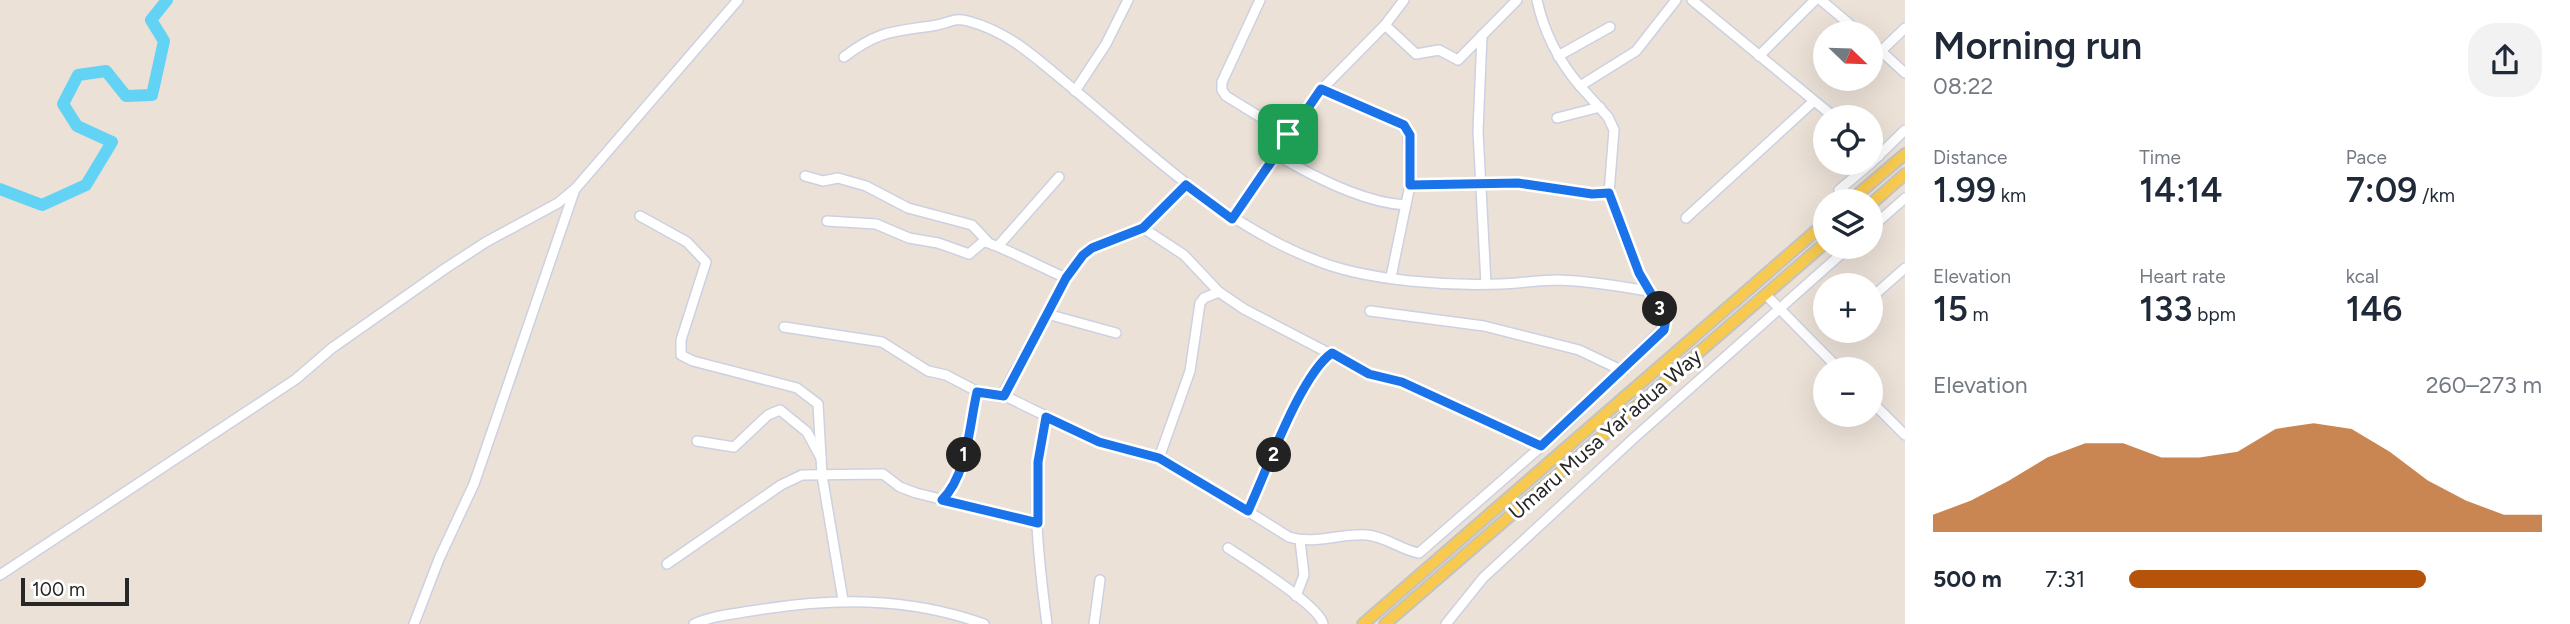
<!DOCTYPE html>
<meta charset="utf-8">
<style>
:root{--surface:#fff;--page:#f2f2f3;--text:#1f2937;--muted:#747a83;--accent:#b45309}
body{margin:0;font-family:Figtree,sans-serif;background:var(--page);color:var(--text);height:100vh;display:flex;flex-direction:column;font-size:26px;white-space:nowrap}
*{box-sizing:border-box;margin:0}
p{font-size:23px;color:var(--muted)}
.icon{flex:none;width:38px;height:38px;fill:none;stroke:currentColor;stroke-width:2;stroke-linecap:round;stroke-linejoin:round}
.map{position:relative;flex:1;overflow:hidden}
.side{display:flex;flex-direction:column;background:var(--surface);width:665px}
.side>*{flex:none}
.needle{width:46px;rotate:113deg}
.buttons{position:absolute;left:1813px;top:21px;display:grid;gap:14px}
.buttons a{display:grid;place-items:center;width:70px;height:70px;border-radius:50%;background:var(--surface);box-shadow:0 7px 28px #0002;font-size:35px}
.scale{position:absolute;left:21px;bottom:18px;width:108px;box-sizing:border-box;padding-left:7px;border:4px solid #272727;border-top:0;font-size:19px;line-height:24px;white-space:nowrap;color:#272727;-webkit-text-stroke:5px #fff;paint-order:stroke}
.pin{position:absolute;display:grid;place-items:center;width:60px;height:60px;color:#fff;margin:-30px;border-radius:14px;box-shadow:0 4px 10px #0006}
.km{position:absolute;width:35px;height:35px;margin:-18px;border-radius:50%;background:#222;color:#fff;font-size:19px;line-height:35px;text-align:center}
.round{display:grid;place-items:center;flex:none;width:74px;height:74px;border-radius:28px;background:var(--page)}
.headline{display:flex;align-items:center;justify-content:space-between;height:119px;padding:0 28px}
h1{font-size:38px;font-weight:600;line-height:52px}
.stats{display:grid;grid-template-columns:repeat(3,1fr);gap:10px;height:119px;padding:7px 28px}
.stats div{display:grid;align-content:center}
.stats b{font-size:35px;font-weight:600}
.stats small{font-size:19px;font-weight:400}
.stats p{font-size:19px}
.chart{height:196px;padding:14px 28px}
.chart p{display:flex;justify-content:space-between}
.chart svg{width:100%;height:126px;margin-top:7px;fill:var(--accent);opacity:.7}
ul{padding:0 28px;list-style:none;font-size:23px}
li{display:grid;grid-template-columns:112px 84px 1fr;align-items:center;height:52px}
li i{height:18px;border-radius:9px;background:var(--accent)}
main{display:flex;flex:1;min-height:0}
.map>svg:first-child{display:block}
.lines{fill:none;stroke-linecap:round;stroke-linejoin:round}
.river{stroke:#62d3f4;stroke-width:12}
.minor-casing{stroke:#ccd1e1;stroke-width:12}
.major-casing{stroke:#c3c3c3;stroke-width:14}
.minor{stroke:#fff;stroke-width:9}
.major{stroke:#f7ca4f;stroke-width:10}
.route-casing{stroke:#fff;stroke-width:14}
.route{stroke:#1a73e8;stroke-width:9}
.labels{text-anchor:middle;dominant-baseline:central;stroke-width:6;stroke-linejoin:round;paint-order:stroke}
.street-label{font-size:21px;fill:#272727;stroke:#fff}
</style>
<main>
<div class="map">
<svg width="1905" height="624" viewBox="0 0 1905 624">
<rect width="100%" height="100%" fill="#ebe1d7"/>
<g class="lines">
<path class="river" d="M0 189 42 205 86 185 112 142 77 126 63 104 78 75 106 71 126 96 152 95 164 41 151 20 167 0"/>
<g class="minor-casing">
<g id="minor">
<path d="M1260 0 1222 82V90L1226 96 1288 134"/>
<path d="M1537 0C1544 33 1558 60 1580 86L1636 51 1676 0"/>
<path d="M1692 0 1834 117"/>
<path d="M1821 0 1860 33"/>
<path d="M1385 25 1416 54 1439 50 1458 60 1517 0"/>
<path d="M1482 35 1478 131 1486 284"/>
<path d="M1871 42 1905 73"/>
<path d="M1881 51 1905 28"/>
<path d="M1558 56 1610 27"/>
<path d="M1759 56 1815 0"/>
<path d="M844 57C880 29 895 32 937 25 948 23 955 17 968 21 1013 33 1041 63 1077 92 1155 157 1225 227 1323 263 1373 281 1447 286 1501 284 1520 283 1540 280 1559 280 1589 281 1619 286 1648 291"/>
<path d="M1321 89 1371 110 1408 129 1410 185 1391 277"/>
<path d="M1075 91 1106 44 1128 0"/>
<path d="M1557 118 1600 107"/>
<path d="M1871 149 1879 156"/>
<path d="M1275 154C1312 176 1363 203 1406 205"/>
<path d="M1871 163 1905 130"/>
<path d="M805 176 823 181 838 178 866 186 908 208 972 225 987 241"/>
<path d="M1410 185 1519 183 1592 194 1609 193"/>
<path d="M1847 201 1839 190 1871 163"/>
<path d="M640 216 687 242 706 262 681 340V355L693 361 797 388 818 404 822 475 843 600"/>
<path d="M1686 218 1814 101"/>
<path d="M1232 219 1314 97 1385 25 1404 0"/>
<path d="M827 221 876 224 909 238 938 243 969 254 983 242C991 241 1051 272 1066 278L1083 255 1092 248 1143 228 1186 185"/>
<path d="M1143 228 1184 255 1219 292 1244 309 1369 374 1402 382 1541 446"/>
<path d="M1871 228 1905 198"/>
<path d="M999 245 1059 177"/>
<path d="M1766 295 1839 369"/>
<path d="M1871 298 1905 268"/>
<path d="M1370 311 1484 326 1579 350 1623 371"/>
<path d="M1047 314 1116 333"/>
<path d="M784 327 882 342 928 371 946 375 982 394 1001 397 1066 278"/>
<path d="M1005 396 1099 442 1169 462 1289 537C1315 545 1341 533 1367 535 1387 537 1401 550 1419 553L1567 424 1666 325V319L1648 291 1621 230 1609 193 1614 130 1608 117 1580 86"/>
<path d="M1871 401 1905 435"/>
<path d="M1047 417C1029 484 1038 557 1047 624"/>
<path d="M697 441 734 447 768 415 780 410 807 432 821 458"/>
<path d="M1159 458 1190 371 1200 303 1204 298 1219 292"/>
<path d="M942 500C968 473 969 426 977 392"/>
<path d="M1248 511C1266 473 1300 375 1332 353"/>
<path d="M1228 548C1246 560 1320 606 1323 624"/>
<path d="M667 564 781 485 802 475 883 474 900 487 916 493 1038 523"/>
<path d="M0 575 296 379 332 348 446 268 486 242 558 203 576 188 738 0"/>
<path d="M1296 596 1304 575 1300 540"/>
<path d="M414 624 439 559 474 484 575 189"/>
<path d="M694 624C711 616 732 614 751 611 831 598 906 596 984 624"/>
<path d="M1094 624 1100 580"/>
<path d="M1446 624 1483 578 1634 438 1849 247"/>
</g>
</g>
<g class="major-casing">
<g id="major">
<path d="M1850 201 1905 154"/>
<path d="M1871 204 1905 174"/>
<path d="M1363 624 1825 223"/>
<path d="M1385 624 1825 243"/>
</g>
</g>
<use href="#minor" class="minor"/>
<use href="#major" class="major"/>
</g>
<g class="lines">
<g class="route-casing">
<path id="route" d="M1321 89 1404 125 1410 135V185L1518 183 1592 194 1609 193 1639 273 1666 319 1664 330 1541 446 1402 382 1369 374 1332 353C1300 375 1266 473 1248 511L1159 458 1099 442 1046 417 1038 462V523L942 500C968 474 969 426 977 392L1004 396 1066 278 1083 255 1092 248 1143 228 1186 185 1232 219Z"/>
</g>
<use href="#route" class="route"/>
</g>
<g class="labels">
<g class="street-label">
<text transform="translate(1605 434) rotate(-41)">Umaru Musa Yar'adua Way</text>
</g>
</g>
</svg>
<div class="buttons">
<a><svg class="needle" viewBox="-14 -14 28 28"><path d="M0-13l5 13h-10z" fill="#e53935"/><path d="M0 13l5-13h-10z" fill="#747a83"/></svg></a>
<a><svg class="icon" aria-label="locate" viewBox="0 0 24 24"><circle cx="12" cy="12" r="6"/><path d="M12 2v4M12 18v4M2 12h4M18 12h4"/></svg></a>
<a><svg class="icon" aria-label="layers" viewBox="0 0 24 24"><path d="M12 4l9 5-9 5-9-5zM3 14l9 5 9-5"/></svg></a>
<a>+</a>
<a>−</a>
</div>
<div class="scale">100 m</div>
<div class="pin" style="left:1288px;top:134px;background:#1e9e55"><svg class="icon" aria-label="arrive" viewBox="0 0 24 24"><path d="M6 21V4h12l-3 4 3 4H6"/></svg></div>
<b class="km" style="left:964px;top:455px">1</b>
<b class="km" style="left:1274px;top:455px">2</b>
<b class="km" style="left:1660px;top:309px">3</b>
</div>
<section class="side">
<div class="headline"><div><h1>Morning run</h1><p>08:22</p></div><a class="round"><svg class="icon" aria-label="share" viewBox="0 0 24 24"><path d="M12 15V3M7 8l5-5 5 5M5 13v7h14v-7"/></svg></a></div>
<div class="stats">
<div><p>Distance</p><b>1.99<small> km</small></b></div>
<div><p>Time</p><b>14:14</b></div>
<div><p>Pace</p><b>7:09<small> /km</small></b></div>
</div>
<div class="stats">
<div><p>Elevation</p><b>15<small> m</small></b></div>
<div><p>Heart rate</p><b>133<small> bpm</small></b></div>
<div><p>kcal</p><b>146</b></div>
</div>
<div class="chart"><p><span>Elevation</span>260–273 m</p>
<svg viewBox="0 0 160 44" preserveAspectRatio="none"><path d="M0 44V38L10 33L20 26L30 18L40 13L50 13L60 18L70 18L80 16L90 8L100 6L110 8L120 16L130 26L140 33L150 38L160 38V44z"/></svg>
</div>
<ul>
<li><b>500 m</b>7:31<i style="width:72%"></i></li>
</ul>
</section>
</main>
